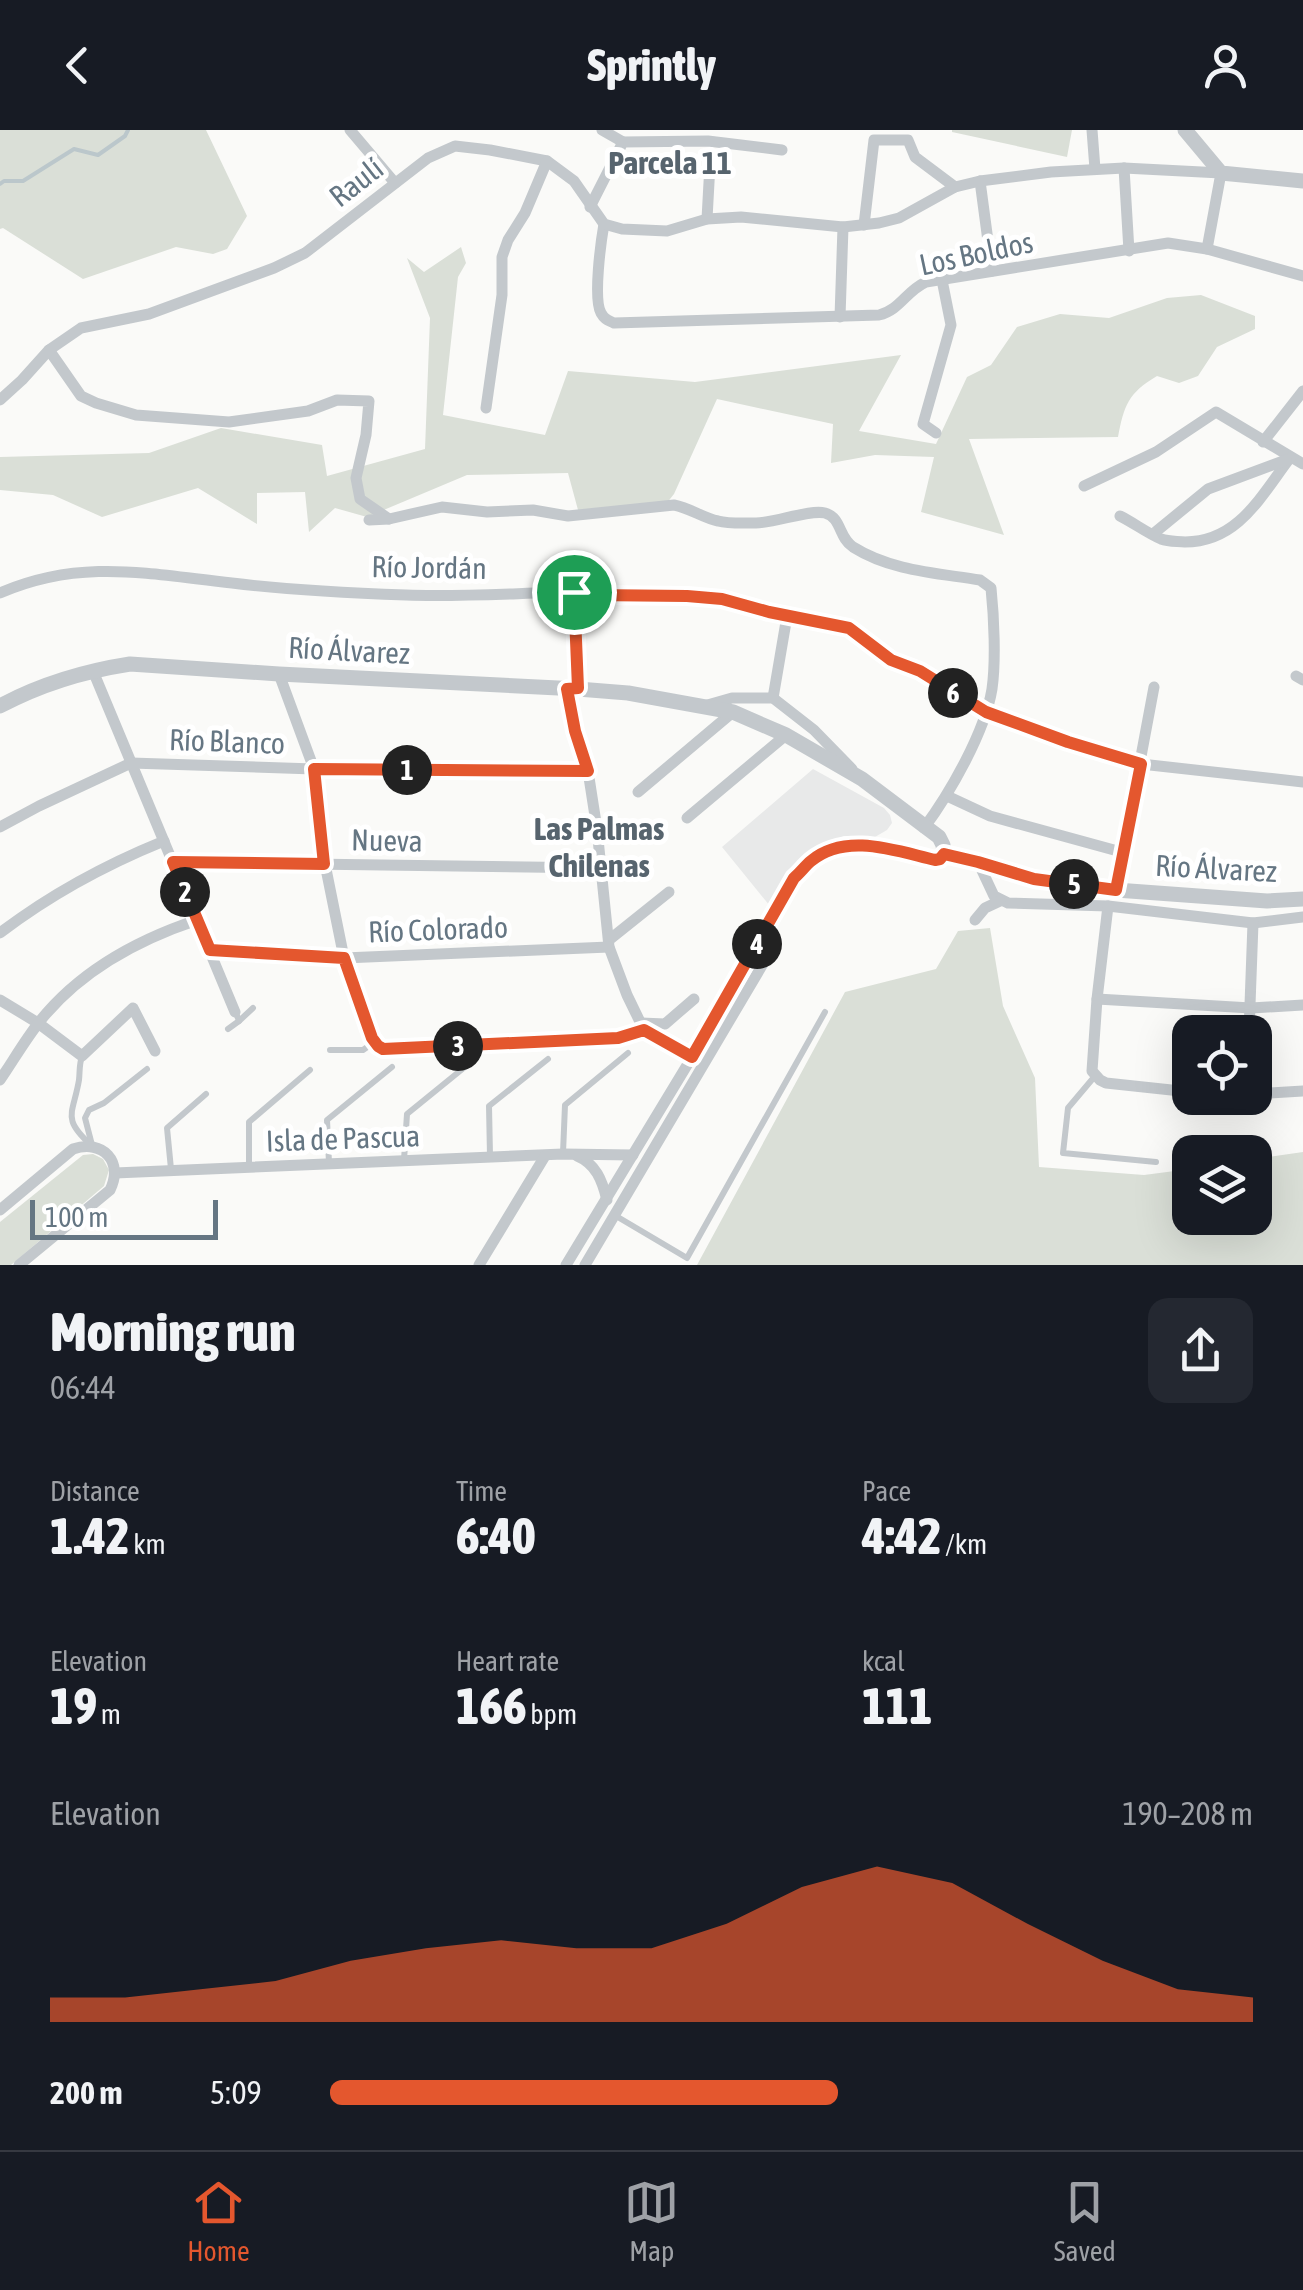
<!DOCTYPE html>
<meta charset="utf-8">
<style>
:root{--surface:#171b24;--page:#242831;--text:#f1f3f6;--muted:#9ea1a6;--line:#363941;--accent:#e4572e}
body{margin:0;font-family:"Asap Condensed",sans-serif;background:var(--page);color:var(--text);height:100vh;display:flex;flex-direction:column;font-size:38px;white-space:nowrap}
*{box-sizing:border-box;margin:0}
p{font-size:32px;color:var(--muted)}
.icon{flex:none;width:55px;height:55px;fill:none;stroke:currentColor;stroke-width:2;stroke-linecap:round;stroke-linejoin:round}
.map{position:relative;height:1135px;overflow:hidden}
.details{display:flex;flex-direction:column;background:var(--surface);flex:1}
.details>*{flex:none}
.controls{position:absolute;left:1172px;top:885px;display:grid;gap:20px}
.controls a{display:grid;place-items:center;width:100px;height:100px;border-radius:20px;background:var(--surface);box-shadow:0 10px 40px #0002;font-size:50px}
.scale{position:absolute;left:30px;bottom:25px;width:188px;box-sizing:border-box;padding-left:10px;border:5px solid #657683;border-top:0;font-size:28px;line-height:35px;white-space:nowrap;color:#657683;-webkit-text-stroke:8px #fff;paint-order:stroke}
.pin{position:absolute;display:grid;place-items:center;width:85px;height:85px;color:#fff;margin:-42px;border:5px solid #fff;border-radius:50%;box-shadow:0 2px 10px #0007}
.km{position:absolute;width:50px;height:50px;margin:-25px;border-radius:50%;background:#222;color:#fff;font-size:28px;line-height:50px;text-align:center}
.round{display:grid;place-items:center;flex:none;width:105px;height:105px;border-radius:20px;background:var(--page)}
.overview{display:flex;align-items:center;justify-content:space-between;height:170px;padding:0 50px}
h1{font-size:55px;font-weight:800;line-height:75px}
.stats{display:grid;grid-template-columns:repeat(3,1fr);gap:15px;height:170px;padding:10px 50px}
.stats div{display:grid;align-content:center}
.stats b{font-size:50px;font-weight:800}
.stats small{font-size:28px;font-weight:400}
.stats p{font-size:28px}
.chart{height:280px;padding:20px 50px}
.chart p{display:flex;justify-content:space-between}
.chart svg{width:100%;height:180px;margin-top:10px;fill:var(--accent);opacity:.7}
ul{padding:0 50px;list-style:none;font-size:32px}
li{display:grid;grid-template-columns:160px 120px 1fr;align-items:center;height:75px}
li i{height:25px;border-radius:12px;background:var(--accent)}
header{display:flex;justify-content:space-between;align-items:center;height:130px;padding:0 50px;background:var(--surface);font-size:45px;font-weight:800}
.tabs{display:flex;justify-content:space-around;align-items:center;height:140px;border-top:2px solid var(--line);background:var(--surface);font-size:28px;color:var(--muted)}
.tabs a{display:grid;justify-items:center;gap:5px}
.tabs .on{color:var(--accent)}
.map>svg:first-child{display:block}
.built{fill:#e8e9e9}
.green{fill:#dadfd7}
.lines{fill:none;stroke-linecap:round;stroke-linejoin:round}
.stream{stroke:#bbc7cb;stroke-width:4}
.service{stroke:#c3c8cc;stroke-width:6}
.minor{stroke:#c3c8cc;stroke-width:11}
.tertiary{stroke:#c3c8cc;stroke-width:15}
.route-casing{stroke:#fff;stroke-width:20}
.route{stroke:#e4572e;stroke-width:12}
.labels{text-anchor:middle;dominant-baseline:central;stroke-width:10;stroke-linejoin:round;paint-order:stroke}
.street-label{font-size:30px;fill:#657683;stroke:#fff}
.neighbourhood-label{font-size:32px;font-weight:bold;fill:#57646e;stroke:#fff}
</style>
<header><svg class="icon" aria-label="back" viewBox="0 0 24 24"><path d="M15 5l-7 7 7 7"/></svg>Sprintly<svg class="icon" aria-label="person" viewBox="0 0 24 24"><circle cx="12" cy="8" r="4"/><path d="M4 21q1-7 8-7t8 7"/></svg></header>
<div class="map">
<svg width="1303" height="1135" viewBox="0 0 1303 1135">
<rect width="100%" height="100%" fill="#fafaf8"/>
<path class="built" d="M813 639 884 678 890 685 892 693 887 700 875 707 844 706 813 721 789 743 770 776 722 717Z"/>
<g class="green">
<path d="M0 0H206L247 86 227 119 213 124 176 117 83 149 3 98 0 99Z"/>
<path d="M952 0H1072L1067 27 952 2Z"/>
<path d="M461 117 466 133 458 147 443 285 545 305 568 241 695 252 901 225 859 301 936 314 967 247 991 235 1017 197 1060 184 1109 188 1167 168 1201 165 1255 186V199L1217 217 1198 246 1179 253 1157 246C1128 263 1124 276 1118 307L969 309 1004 405 921 382 934 327 875 325 831 333 833 294 717 269 674 364 666 374 578 380 568 343 467 345 367 387 335 378 309 402 305 362 257 363V394L198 358 102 387 53 365 0 360V327L149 323 221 298 322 315 327 346 425 319 430 188 407 128 424 142Z"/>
<path d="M990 798 1003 876 1035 948 1039 1037 1144 1045 1190 1039V1088H1255V1029L1303 1022V1135H697L845 862 936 839 958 801Z"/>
<path d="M93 1024 103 1029 109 1040 104 1056 11 1135H0V1092L83 1025Z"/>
</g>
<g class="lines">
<path class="stream" d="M0 54 4 51H23L74 19 98 25 125 6 128 0"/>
<g class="service">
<path d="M239 891 253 878"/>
<path d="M228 899 239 891 236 883"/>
<path d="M330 920H363L373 913"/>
<path d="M82 926C79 935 80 941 79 950 73 985 61 988 92 1016"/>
<path d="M1095 946 1068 978 1063 1023 1156 1032"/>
<path d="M92 1015 85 988 89 980 104 973 147 939"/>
<path d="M563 1023 565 975 628 923"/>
<path d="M490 1026 489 976 548 929"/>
<path d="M404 1030 407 984 471 932"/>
<path d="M329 1033 327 990 392 937"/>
<path d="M249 1035V992L310 940"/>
<path d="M171 1039 167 998 206 964"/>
<path d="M616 1086 687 1128 825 882"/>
</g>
<g class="minor">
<path d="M350 0 395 53"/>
<path d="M602 0 623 12"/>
<path d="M1092 0 1095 39"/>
<path d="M1124 38 1129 121"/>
<path d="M980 51 992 141"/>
<path d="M590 77 623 12 708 11 782 20"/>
<path d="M707 89 710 34"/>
<path d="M604 94C601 111 593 169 601 183 605 190 608 190 614 193L879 185C900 180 906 161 926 152L1168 113 1207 119 1303 146"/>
<path d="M864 95 874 10H908L915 27 955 57"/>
<path d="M840 187 843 97"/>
<path d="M49 220 81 266 96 273 136 285 229 292 308 281 337 270 369 271 366 305 356 348 360 369 389 389"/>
<path d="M0 270 22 250 49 220 81 198 149 184 274 138 305 123 428 28 455 16 490 20 547 31 574 51 604 94 622 99 667 101 707 89 741 87 843 97 879 93 899 88 955 57 980 51 1051 42 1124 38 1221 43 1207 119"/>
<path d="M486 278 502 165V127L508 110 525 83 547 31"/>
<path d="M936 303 923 294 951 195 942 150"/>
<path d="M1263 312 1303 261"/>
<path d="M1084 356 1156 322 1216 282 1303 334"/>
<path d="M1120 386C1134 393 1147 403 1161 409 1169 412 1177 411 1185 412 1238 412 1261 366 1290 328"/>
<path d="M369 390 389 389 442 377 487 382 533 380 568 386 674 375C690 378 703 388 718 391 729 394 744 393 756 393 775 393 810 379 825 383 842 388 838 407 853 417 891 441 937 443 980 450L991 458C994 487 996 531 992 559 985 602 950 663 924 698"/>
<path d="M1153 404 1208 359 1286 330"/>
<path d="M574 462 578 559"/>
<path d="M0 463C81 428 148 444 232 453 289 460 349 463 406 465 462 467 518 463 574 462L592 465 687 466 721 469 769 482 849 498 891 530 920 541 987 582 1068 612 1141 634 1303 652"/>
<path d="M93 541 235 882"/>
<path d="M279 544 314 639 325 734 344 828 372 908 377 916 388 920 618 908 644 900"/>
<path d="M1296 546 1303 550"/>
<path d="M567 559 575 601 588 641 597 699 609 817 627 865 644 900 692 927"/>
<path d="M773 568 787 486"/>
<path d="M704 576 732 568H773L814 600 852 639"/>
<path d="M638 662 733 582"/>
<path d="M947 666 990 686 1125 723"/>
<path d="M687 688 786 605"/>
<path d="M0 697 39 676 131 633 314 639 588 641"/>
<path d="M173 732 600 738"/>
<path d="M978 732 994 766 1008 773 1108 776 1253 793 1303 787"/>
<path d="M1116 760 1154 557"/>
<path d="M1108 776 1097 869 1092 941 1100 950 1106 953 1190 962"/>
<path d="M975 790 985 778 1000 771"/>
<path d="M0 803C51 764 105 735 164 711"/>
<path d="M609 810 669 762"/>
<path d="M210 820 344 828 609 817"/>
<path d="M1097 869 1251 878 1303 875"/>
<path d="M0 870 38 893 82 926 133 878 155 921"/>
<path d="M641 893 665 894 694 869"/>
<path d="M1249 902 1253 793"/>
<path d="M0 950C13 931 25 910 40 891 80 841 137 810 197 790"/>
<path d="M1255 964 1303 961"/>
<path d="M577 1026C596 1034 602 1050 607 1070"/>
<path d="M115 1043 563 1024 633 1025"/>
<path d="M0 1080 73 1019C103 1009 124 1032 110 1060L19 1135"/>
<path d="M479 1135 545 1026"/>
<path d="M566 1135 692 927 794 748C800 743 805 736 811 731 845 702 896 721 935 730L940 729 944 724"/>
<path d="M585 1135 767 827 756 815"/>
</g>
<g class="tertiary">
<path d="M1185 0 1221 43 1303 51"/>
<path d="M0 576C41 554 85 541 130 534L279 544 578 559 628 563 733 582 786 605 862 649 939 707 943 715 944 724 978 732 1034 749 1116 760 1267 771 1303 769"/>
</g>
</g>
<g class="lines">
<g class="route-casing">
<path id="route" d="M574 462 592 465 687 466 722 469 769 482 849 498 891 530 920 541 986 582 1068 612 1141 634 1116 760 1034 749 978 732 944 724 940 729 935 730C896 721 846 702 811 731 805 736 800 743 794 748L692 927 644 900 618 908 383 919 378 916 372 908 344 828 210 820 173 732 324 734 314 639 588 641 575 601 567 559 578 558Z"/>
</g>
<use href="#route" class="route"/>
</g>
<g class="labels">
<g class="street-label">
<text transform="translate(356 52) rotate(-38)">Raulí</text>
<text transform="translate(976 123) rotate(-12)">Los Boldos</text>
<text transform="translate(429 437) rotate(1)">Río Jordán</text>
<text transform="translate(349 520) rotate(3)">Río Álvarez</text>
<text transform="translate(227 611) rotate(2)">Río Blanco</text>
<text transform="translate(387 710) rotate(1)">Nueva</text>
<text transform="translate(1216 738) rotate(3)">Río Álvarez</text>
<text transform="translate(438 799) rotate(-2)">Río Colorado</text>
<text transform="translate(343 1008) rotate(-2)">Isla de Pascua</text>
</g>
<g class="neighbourhood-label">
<text x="670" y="32">Parcela 11</text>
<text x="599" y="698">Las Palmas<tspan x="599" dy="37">Chilenas</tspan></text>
</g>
</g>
</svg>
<div class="controls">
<a><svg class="icon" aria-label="locate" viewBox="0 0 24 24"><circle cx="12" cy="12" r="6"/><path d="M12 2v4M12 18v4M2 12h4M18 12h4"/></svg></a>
<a><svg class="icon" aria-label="layers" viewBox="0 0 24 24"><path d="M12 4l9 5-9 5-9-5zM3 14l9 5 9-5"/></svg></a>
</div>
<div class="scale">100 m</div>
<div class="pin" style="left:574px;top:462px;background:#1e9e55"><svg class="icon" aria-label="arrive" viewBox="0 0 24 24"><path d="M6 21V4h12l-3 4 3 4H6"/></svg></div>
<b class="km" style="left:407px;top:640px">1</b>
<b class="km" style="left:185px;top:762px">2</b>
<b class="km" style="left:458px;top:916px">3</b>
<b class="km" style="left:757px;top:814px">4</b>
<b class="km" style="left:1074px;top:754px">5</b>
<b class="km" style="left:953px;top:563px">6</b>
</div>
<section class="details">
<div class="overview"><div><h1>Morning run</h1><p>06:44</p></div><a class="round"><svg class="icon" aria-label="share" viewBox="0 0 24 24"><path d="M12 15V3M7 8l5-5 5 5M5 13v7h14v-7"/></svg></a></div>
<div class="stats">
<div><p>Distance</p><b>1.42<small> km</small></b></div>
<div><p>Time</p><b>6:40</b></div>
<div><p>Pace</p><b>4:42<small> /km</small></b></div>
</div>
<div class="stats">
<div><p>Elevation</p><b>19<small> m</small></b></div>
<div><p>Heart rate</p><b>166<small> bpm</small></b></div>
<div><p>kcal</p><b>111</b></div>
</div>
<div class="chart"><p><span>Elevation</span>190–208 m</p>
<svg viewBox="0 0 160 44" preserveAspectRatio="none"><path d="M0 44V38L10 38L20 36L30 34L40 29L50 26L60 24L70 26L80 26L90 20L100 11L110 6L120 10L130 20L140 29L150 36L160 38V44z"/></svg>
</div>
<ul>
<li><b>200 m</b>5:09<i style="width:55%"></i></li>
</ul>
</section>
<nav class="tabs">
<a class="on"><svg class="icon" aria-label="home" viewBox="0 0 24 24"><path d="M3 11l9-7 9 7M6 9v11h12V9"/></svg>Home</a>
<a><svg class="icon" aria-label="map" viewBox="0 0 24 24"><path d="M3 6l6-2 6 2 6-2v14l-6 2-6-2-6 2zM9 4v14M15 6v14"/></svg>Map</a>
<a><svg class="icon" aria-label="saved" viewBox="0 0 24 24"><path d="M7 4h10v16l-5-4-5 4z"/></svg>Saved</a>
</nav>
